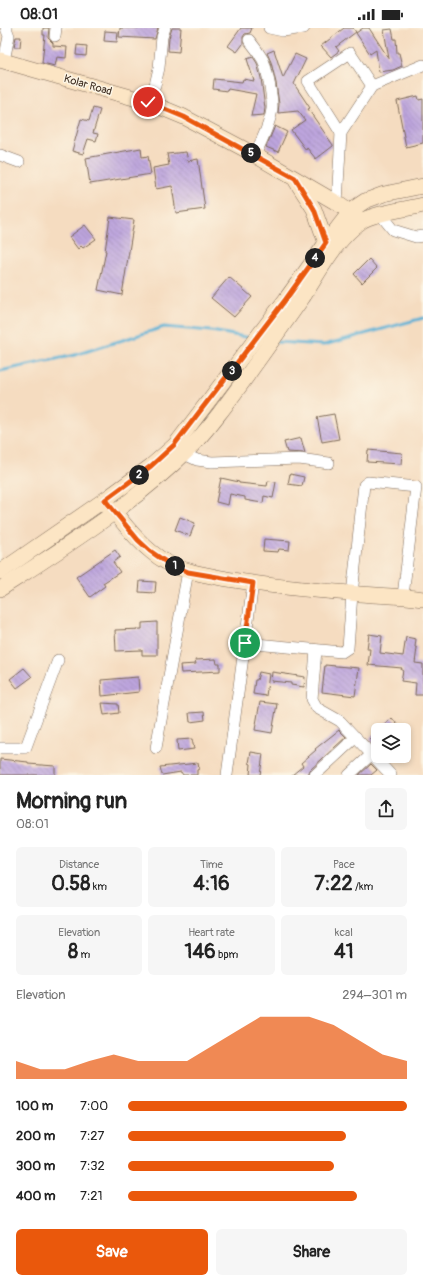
<!DOCTYPE html>
<meta charset="utf-8">
<style>
:root{--surface:#fff;--page:#f6f6f6;--text:#222;--muted:#767676;--accent:#ea580c}
body{margin:0;font-family:Pangolin,sans-serif;background:var(--page);color:var(--text);height:100vh;display:flex;flex-direction:column;font-size:15px;white-space:nowrap}
*{box-sizing:border-box;margin:0}
p{font-size:13px;color:var(--muted)}
.icon{flex:none;width:22px;height:22px;fill:none;stroke:currentColor;stroke-width:2;stroke-linecap:round;stroke-linejoin:round}
.map{position:relative;height:747px;overflow:hidden}
.details{display:flex;flex-direction:column;background:var(--surface);flex:1}
.details>*{flex:none}
.controls{position:absolute;left:371px;top:695px;display:grid;gap:8px}
.controls a{display:grid;place-items:center;width:40px;height:40px;border-radius:6px;background:var(--surface);box-shadow:0 2px 6px #0003;font-size:20px}
.pin{position:absolute;display:grid;place-items:center;width:34px;height:34px;color:#fff;margin:-17px;border:2px solid #fff;border-radius:50%;box-shadow:0 1px 4px #0007}
.km{position:absolute;width:20px;height:20px;margin:-10px;border-radius:50%;background:#222;color:#fff;font-size:11px;line-height:20px;text-align:center}
.round{display:grid;place-items:center;flex:none;width:42px;height:42px;border-radius:6px;background:var(--page)}
.overview{display:flex;align-items:center;justify-content:space-between;height:68px;padding:0 16px}
h1{font-size:22px;font-weight:700;line-height:30px}
.stats{display:grid;grid-template-columns:repeat(3,1fr);gap:6px;height:68px;padding:4px 16px}
.stats div{display:grid;align-content:center;border-radius:6px;background:var(--page);text-align:center}
.stats b{font-size:20px;font-weight:700}
.stats small{font-size:11px;font-weight:400}
.stats p{font-size:11px}
.chart{height:112px;padding:8px 16px}
.chart p{display:flex;justify-content:space-between}
.chart svg{width:100%;height:72px;margin-top:4px;fill:var(--accent);opacity:.7}
.action{display:flex;gap:8px;margin-top:auto;padding:8px 16px}
.action a{flex:1;height:46px;border-radius:6px;background:var(--accent);color:#fff;font-size:16px;font-weight:700;line-height:46px;text-align:center}
.action a+a{background:var(--page);color:var(--text)}
ul{padding:0 16px;list-style:none;font-size:13px}
li{display:grid;grid-template-columns:64px 48px 1fr;align-items:center;height:30px}
li i{height:10px;border-radius:5px;background:var(--accent)}
.status{display:flex;justify-content:space-between;align-items:center;height:28px;padding:0 20px;background:var(--surface);direction:ltr}
.status svg{height:11px;fill:currentColor}
.map>svg:first-child{display:block}
.lines{fill:none;stroke-linecap:round;stroke-linejoin:round}
.stream{stroke:#58b0d5;stroke-width:3}
.building{fill:url(#building-back-hatch)}
.street-casing{stroke:#7c6857;stroke-width:12}
.secondary-casing{stroke:#7c6857;stroke-width:16}
.street{stroke:#fff;stroke-width:11}
.secondary{stroke:#fce5c4;stroke-width:15}
.route-casing{stroke:#fff;stroke-width:8}
.route{stroke:#ea580c;stroke-width:5}
.labels{text-anchor:middle;dominant-baseline:central;stroke-width:3;stroke-linejoin:round;paint-order:stroke}
.street-label{font-size:11px;fill:#3b2a1e;stroke:#fcf5e5}
</style>
<div class="status"><b>08:01</b><svg viewBox="0 0 49 12"><path d="M0 12V9h3v3zM5 12V6h3v6zM10 12V3h3v9zM15 12V0h3v12zM26 1h20v11H26zM47 4h2v5h-2z"/></svg></div>
<div class="map">
<svg width="423" height="747" viewBox="0 0 423 747">
<defs>
<pattern id="building-back-hatch" width="6" height="6" patternUnits="userSpaceOnUse"><rect width="6" height="6" fill="#bda5de"/><path d="M-1 5l2 2M0 0l6 6M5-1l2 2" fill="none" stroke="#9b87b3"/></pattern>
</defs>
<rect width="100%" height="100%" fill="#fcf5e5"/>
<filter id="ink" filterUnits="userSpaceOnUse"><feTurbulence type="fractalNoise" baseFrequency=".025" numOctaves="2"/><feDisplacementMap in="SourceGraphic" scale="8" xChannelSelector="R" yChannelSelector="G"/><feConvolveMatrix kernelMatrix="1 2 1 2 8 2 1 2 1" color-interpolation-filters="sRGB"/></filter>
<filter id="wash" filterUnits="userSpaceOnUse"><feTurbulence type="fractalNoise" baseFrequency=".012" numOctaves="4" result="noise"/><feDisplacementMap in="SourceGraphic" scale="16" xChannelSelector="R" yChannelSelector="G"/><feGaussianBlur stdDeviation="0.9" result="paint"/><feColorMatrix in="noise" values="0 0 0 0 0 0 0 0 0 0 0 0 0 0 0 0 0 1.4 0 .05"/><feComposite in="paint" operator="in"/></filter>
<g filter="url(#wash)">
<rect width="100%" height="100%" fill="#f5dcc0"/>
<g class="lines">
<g class="stream">
<path d="M277 314 324 317 423 290"/>
<path d="M0 343 75 327 164 299 211 303 251 310"/>
</g>
</g>
<g id="blocks">
<g class="building">
<path d="M43 0H49L48 10 53 15V18L67 19 66 30 57 29 55 38 42 35 45 7H43Z"/>
<path d="M120 0H158L155 11 119 9Z"/>
<path d="M172 0H181L179 24 168 23 169 10Z"/>
<path d="M241 0H252L250 5 245 6 243 9V16L237 24 228 18Z"/>
<path d="M344 0H353L356 4 336 19 339 23 331 29 321 18Z"/>
<path d="M363 0H369L389 31 384 2 392 1 394 11H396L397 25H399L402 38 393 42 379 44 376 22 370 26 356 5Z"/>
<path d="M105 3 118 4 117 14 104 13Z"/>
<path d="M16 9H21L20 19H14Z"/>
<path d="M77 17 87 18 86 28 76 27Z"/>
<path d="M274 22 283 50 295 26 306 31 294 56 310 80 308 81 333 117V118L316 131 307 120 306 122 291 102 305 92 298 83 278 85 279 76 276 55 271 34 267 25Z"/>
<path d="M253 29 257 35 261 50 265 80 264 87 251 88 256 66 228 61 227 63 213 61 214 51 242 54 243 51 254 53 247 31Z"/>
<path d="M418 68 419 72 423 71V115L406 119 397 73Z"/>
<path d="M93 80 100 82 93 105 98 106 96 113 88 111 83 126 72 123 81 91 89 93Z"/>
<path d="M275 98 287 104 278 124 266 119Z"/>
<path d="M141 120 142 129 148 128 151 146 90 156 86 130Z"/>
<path d="M186 124 188 133 198 131 205 181 176 185 172 158 156 161 153 140 169 137 167 126Z"/>
<path d="M110 189 134 192 122 267 98 262 106 223H105Z"/>
<path d="M85 197 96 211 83 220 81 218 78 221 69 209Z"/>
<path d="M369 231 377 240 362 255 354 246Z"/>
<path d="M229 249 252 269 234 289 211 270Z"/>
<path d="M334 386 339 411 322 414 317 389Z"/>
<path d="M301 410 305 425 287 424 284 414Z"/>
<path d="M368 422 402 425 401 436 367 434Z"/>
<path d="M290 446 304 449 302 458 288 456Z"/>
<path d="M221 450 239 454V455L267 458 268 453 276 454 273 470 264 468 263 475 256 474 245 472V469L230 466 228 477 216 474Z"/>
<path d="M180 489 195 495 190 508 175 502Z"/>
<path d="M264 511 290 513 289 522 279 521 278 524 263 523Z"/>
<path d="M115 522 120 529 113 534 120 544 103 555 105 558 90 569 76 549Z"/>
<path d="M140 553 156 554 155 565 139 564Z"/>
<path d="M157 594V627H142V622L116 623 115 602 142 601V595Z"/>
<path d="M369 606 382 608 380 625 403 628 406 609 416 611 415 619 417 620 415 635 423 636V667H415L416 655 401 653 403 642H401L402 640 368 637 370 621H367Z"/>
<path d="M216 631 217 636H220V643L181 645 180 637 196 636 195 632Z"/>
<path d="M325 637 359 640 355 668 322 664Z"/>
<path d="M24 640 32 649 17 660 10 651Z"/>
<path d="M259 644 269 646 266 668 253 666 255 652H257Z"/>
<path d="M272 644 305 649 304 659 291 657V655L271 653Z"/>
<path d="M138 649 139 664 102 668 101 652Z"/>
<path d="M260 674 277 676 272 705 255 702Z"/>
<path d="M102 675 118 676 119 685 104 687Z"/>
<path d="M204 684 205 692 190 694 189 685Z"/>
<path d="M392 690 402 702H379Z"/>
<path d="M339 702 346 709 310 742 308 747H292L303 738 301 735 316 722 315 721Z"/>
<path d="M378 703V721L369 711Z"/>
<path d="M192 711 194 721 178 723 177 712Z"/>
<path d="M251 724 263 726 260 747H250L251 736 249 735Z"/>
<path d="M0 731 28 734V736L55 738V747H0Z"/>
<path d="M198 735 199 741 197 742V747H183L181 744 162 747 160 739Z"/>
<path d="M371 736 377 742 371 747H359Z"/>
</g>
</g>
</g>
<g filter="url(#ink)">
<use href="#blocks" fill-opacity="0" stroke="#7c6857" stroke-width="1"/>
<g class="lines">
<g class="street-casing">
<g id="street">
<path d="M269 0 283 3 304 0"/>
<path d="M55 8 56 0"/>
<path d="M249 12C255 19 259 25 263 32 267 41 273 71 272 81 270 97 261 113 255 127"/>
<path d="M4 33 9 8 6 0"/>
<path d="M148 74 155 57 159 40 162 9 165 0"/>
<path d="M341 105 308 53 350 25 372 58"/>
<path d="M0 127 19 134"/>
<path d="M337 175 341 105 372 58 423 37"/>
<path d="M381 187 393 202 416 209 423 208"/>
<path d="M184 426 197 432 212 434 299 431 329 435"/>
<path d="M245 615 342 624 348 620 352 566 364 457 368 454 416 459 403 568"/>
<path d="M316 622 312 671 317 680 340 693 391 747"/>
<path d="M0 720H24L26 719 58 632"/>
<path d="M156 720 188 543"/>
<path d="M227 747 253 555"/>
<path d="M315 747 356 709"/>
<path d="M349 747 372 726"/>
</g>
</g>
<g class="secondary-casing">
<g id="secondary">
<path d="M0 32 148 74 184 89 246 122 337 175 357 189"/>
<path d="M296 153 314 181 326 215"/>
<path d="M108 476C125 497 142 520 166 534 185 544 206 547 227 551 268 558 309 562 350 565 375 568 399 567 423 571"/>
<path d="M0 544 110 468 151 438 175 417 286 271 326 215 349 185 356 179 365 173 384 166 423 158"/>
<path d="M0 561C65 519 134 476 189 421 211 398 229 373 247 348 266 321 285 295 303 269 320 243 336 211 362 193 373 185 408 181 423 177"/>
</g>
</g>
<use href="#street" class="street"/>
<use href="#secondary" class="secondary"/>
</g>
</g>
<g class="lines" filter="url(#ink)">
<g class="route-casing">
<path id="route" d="M148 74 184 89 295 150 314 181 326 215 286 271 174 417 151 438 105 472 138 512 150 523 166 534 188 544 253 555 245 615"/>
</g>
<use href="#route" class="route"/>
</g>
<g class="labels">
<g class="street-label">
<text transform="translate(88 57) rotate(16)">Kolar Road</text>
</g>
</g>
</svg>
<div class="controls">
<a><svg class="icon" aria-label="layers" viewBox="0 0 24 24"><path d="M12 4l9 5-9 5-9-5zM3 14l9 5 9-5"/></svg></a>
</div>
<div class="pin" style="left:245px;top:615px;background:#1e9e55"><svg class="icon" aria-label="arrive" viewBox="0 0 24 24"><path d="M6 21V4h12l-3 4 3 4H6"/></svg></div>
<div class="pin" style="left:148px;top:74px;background:#d93025"><svg class="icon" aria-label="check" viewBox="0 0 24 24"><path d="M5 12l5 5 9-10"/></svg></div>
<b class="km" style="left:175px;top:538px">1</b>
<b class="km" style="left:139px;top:447px">2</b>
<b class="km" style="left:232px;top:343px">3</b>
<b class="km" style="left:315px;top:230px">4</b>
<b class="km" style="left:251px;top:125px">5</b>
</div>
<section class="details">
<div class="overview"><div><h1>Morning run</h1><p>08:01</p></div><a class="round"><svg class="icon" aria-label="share" viewBox="0 0 24 24"><path d="M12 15V3M7 8l5-5 5 5M5 13v7h14v-7"/></svg></a></div>
<div class="stats">
<div><p>Distance</p><b>0.58<small> km</small></b></div>
<div><p>Time</p><b>4:16</b></div>
<div><p>Pace</p><b>7:22<small> /km</small></b></div>
</div>
<div class="stats">
<div><p>Elevation</p><b>8<small> m</small></b></div>
<div><p>Heart rate</p><b>146<small> bpm</small></b></div>
<div><p>kcal</p><b>41</b></div>
</div>
<div class="chart"><p><span>Elevation</span>294–301 m</p>
<svg viewBox="0 0 160 44" preserveAspectRatio="none"><path d="M0 44V33L10 38L20 38L30 33L40 29L50 33L60 33L70 33L80 24L90 15L100 6L110 6L120 6L130 11L140 20L150 29L160 33V44z"/></svg>
</div>
<ul>
<li><b>100 m</b>7:00<i style="width:100%"></i></li>
<li><b>200 m</b>7:27<i style="width:78%"></i></li>
<li><b>300 m</b>7:32<i style="width:74%"></i></li>
<li><b>400 m</b>7:21<i style="width:82%"></i></li>
</ul>
<div class="action"><a>Save</a><a>Share</a></div>
</section>
